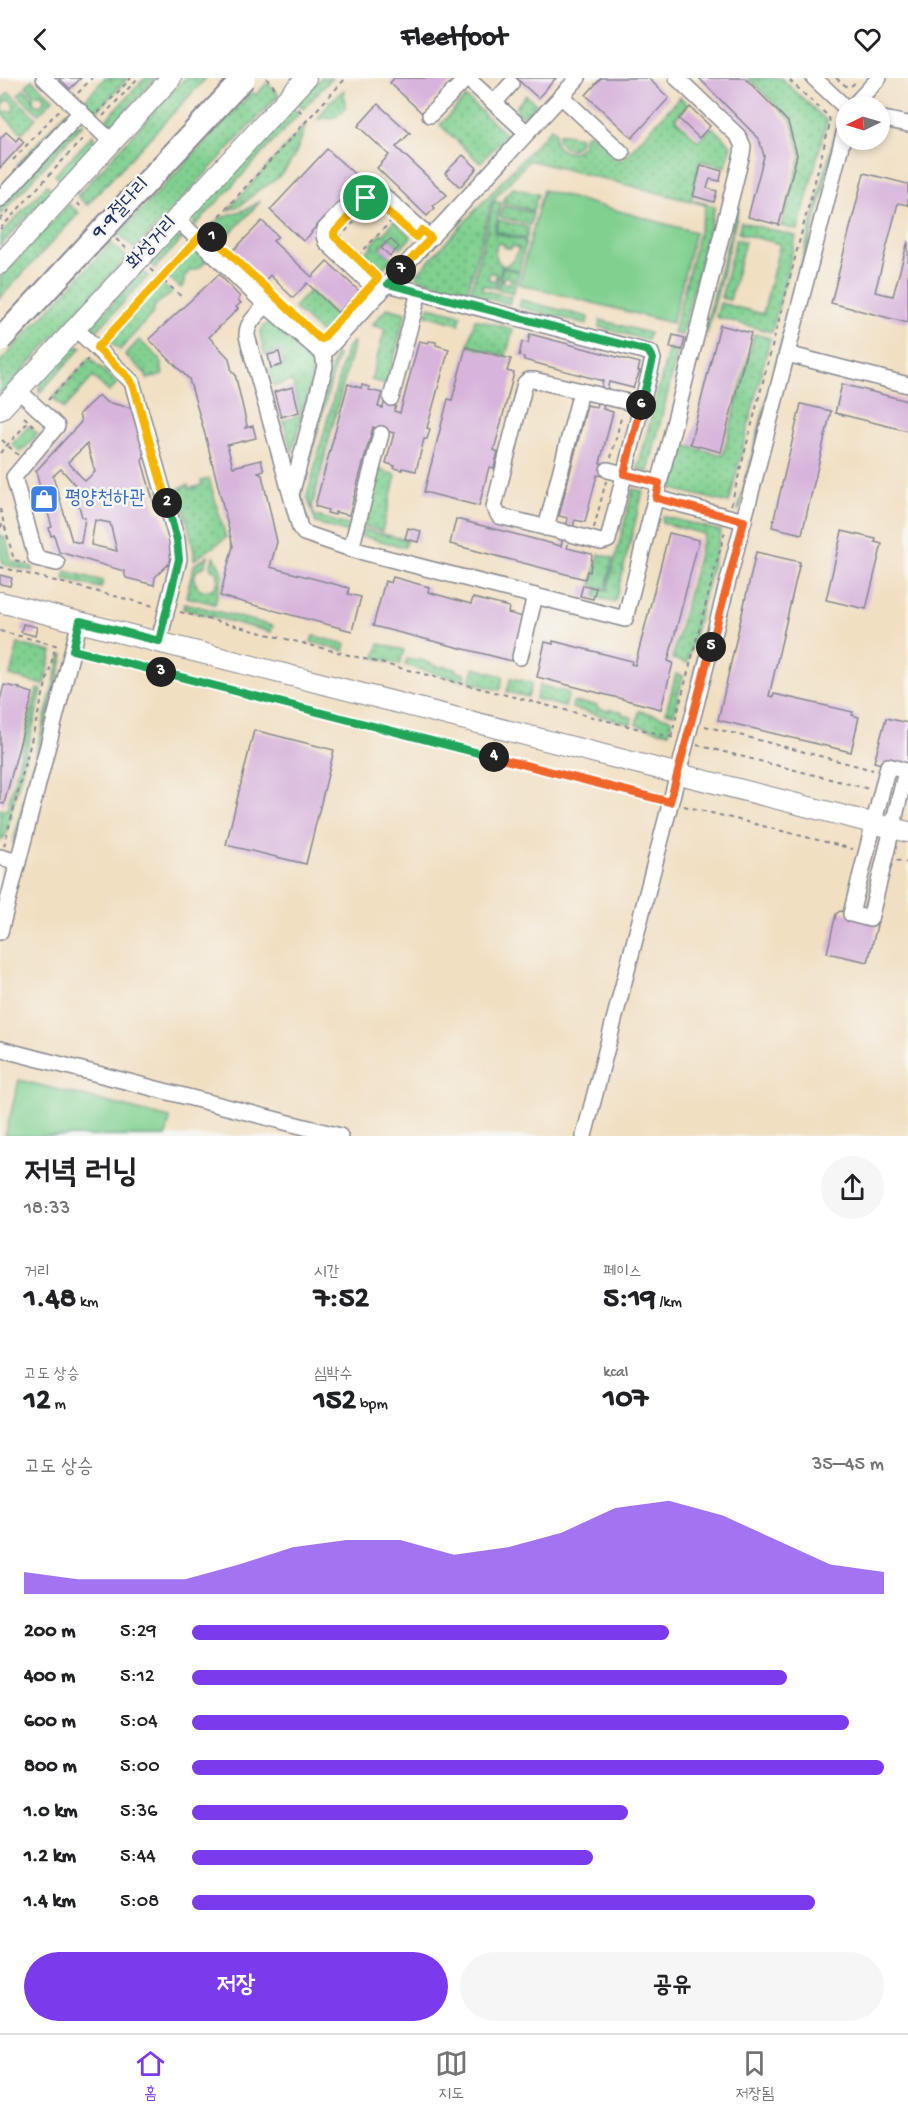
<!DOCTYPE html>
<html lang="ko">
<meta charset="utf-8">
<style>
:root{--surface:#fff;--page:#f6f6f6;--text:#202124;--muted:#757577;--line:#e0e0e0;--accent:#7c3aed}
body{margin:0;font-family:"Gochi Hand","Poor Story",sans-serif;background:var(--page);color:var(--text);height:100vh;display:flex;flex-direction:column;font-size:22px;white-space:nowrap}
*{box-sizing:border-box;margin:0}
p{font-size:20px;color:var(--muted)}
.icon{flex:none;width:33px;height:33px;fill:none;stroke:currentColor;stroke-width:2;stroke-linecap:round;stroke-linejoin:round}
.map{position:relative;height:1058px;overflow:hidden}
.drawer{display:flex;flex-direction:column;background:var(--surface);flex:1}
.drawer>*{flex:none}
.needle{width:39px;rotate:265deg}
.buttons{position:absolute;left:836px;top:18px;display:grid;gap:12px}
.buttons a{display:grid;place-items:center;width:54px;height:54px;border-radius:50%;background:var(--surface);box-shadow:0 3px 9px #0003;font-size:30px}
.pin{position:absolute;display:grid;place-items:center;width:51px;height:51px;color:#fff;margin:-26px;border:3px solid #fff;border-radius:50%;box-shadow:0 2px 6px #0007}
.km{position:absolute;width:30px;height:30px;margin:-15px;border-radius:50%;background:#222;color:#fff;font-size:16px;line-height:30px;text-align:center}
.round{display:grid;place-items:center;flex:none;width:63px;height:63px;border-radius:32px;background:var(--page)}
.summary{display:flex;align-items:center;justify-content:space-between;height:102px;padding:0 24px}
h1{font-size:33px;font-weight:700;line-height:45px}
.stats{display:grid;grid-template-columns:repeat(3,1fr);gap:9px;height:102px;padding:6px 24px}
.stats div{display:grid;align-content:center}
.stats b{font-size:30px;font-weight:700}
.stats small{font-size:16px;font-weight:400}
.stats p{font-size:16px}
.chart{height:168px;padding:12px 24px}
.chart p{display:flex;justify-content:space-between}
.chart svg{width:100%;height:108px;margin-top:6px;fill:var(--accent);opacity:.7}
.button{display:flex;gap:12px;margin-top:auto;padding:12px 24px}
.button a{flex:1;height:69px;border-radius:36px;background:var(--accent);color:#fff;font-size:24px;font-weight:700;line-height:69px;text-align:center}
.button a+a{background:var(--page);color:var(--text)}
ul{padding:0 24px;list-style:none;font-size:20px}
li{display:grid;grid-template-columns:96px 72px 1fr;align-items:center;height:45px}
li i{height:15px;border-radius:8px;background:var(--accent)}
header{display:flex;justify-content:space-between;align-items:center;height:78px;padding:0 24px;background:var(--surface);font-size:27px;font-weight:700}
.dock{display:flex;justify-content:space-around;align-items:center;height:84px;border-top:2px solid var(--line);background:var(--surface);font-size:16px;color:var(--muted)}
.dock a{display:grid;justify-items:center;gap:3px}
.dock .active{color:var(--accent)}
.map>svg:first-child{display:block}
.grass{fill:url(#grass-dots);stroke:#4e8077;stroke-width:1.5}
.park{fill:#81d090;stroke:#4e8077;stroke-width:1.5}
.building{fill:#d7b4db;fill-rule:evenodd}
.lines{fill:none;stroke-linecap:round;stroke-linejoin:round}
.minor-casing{stroke:#868790;stroke-width:18}
.major-casing{stroke:#868790;stroke-width:22}
.path{stroke:#868790;stroke-width:2;stroke-dasharray:4.5 4.5;stroke-linecap:butt}
.minor{stroke:#fff;stroke-width:15}
.major{stroke:#fff;stroke-width:20}
.highway-bridge-casing{stroke:#868790;stroke-width:26;stroke-linecap:butt}
.highway-bridge{stroke:#fff;stroke-width:22}
.split-1-casing{stroke:#fff;stroke-width:12}
.split-2-casing{stroke:#fff;stroke-width:12}
.split-3-casing{stroke:#fff;stroke-width:12}
.split-4-casing{stroke:#fff;stroke-width:12}
.split-5-casing{stroke:#fff;stroke-width:12}
.split-6-casing{stroke:#fff;stroke-width:12}
.split-7-casing{stroke:#fff;stroke-width:12}
.split-8-casing{stroke:#fff;stroke-width:12}
.split-1{stroke:#f5b400;stroke-width:8}
.split-2{stroke:#f5b400;stroke-width:8}
.split-3{stroke:#22a559;stroke-width:8}
.split-4{stroke:#22a559;stroke-width:8}
.split-5{stroke:#f0652b;stroke-width:8}
.split-6{stroke:#f0652b;stroke-width:8}
.split-7{stroke:#22a559;stroke-width:8}
.split-8{stroke:#f5b400;stroke-width:8}
.labels{text-anchor:middle;dominant-baseline:central;stroke-width:5;stroke-linejoin:round;paint-order:stroke}
.street-label{font-size:20px;fill:#1b2f5e;stroke:#f6f6f2}
.shop-label{font-size:20px;fill:#366cbe;stroke:#f6f6f2;text-anchor:start}
</style>
<header><svg class="icon" aria-label="back" viewBox="0 0 24 24"><path d="M15 5l-7 7 7 7"/></svg>Fleetfoot<svg class="icon" aria-label="heart" viewBox="0 0 24 24"><path d="M12 20l-8-8c-3-5 5-10 8-4 3-6 11-1 8 4z"/></svg></header>
<div class="map">
<svg width="908" height="1058" viewBox="0 0 908 1058">
<defs>
<pattern id="grass-dots" width="8" height="8" patternUnits="userSpaceOnUse" patternTransform="scale(1.5)"><rect width="8" height="8" fill="#81d090"/><path d="M2 2h.1M6 6h.1" fill="none" stroke="#69a979" stroke-width="1.8" stroke-linecap="round"/></pattern>
</defs>
<rect width="100%" height="100%" fill="#f6f6f2"/>
<filter id="ink" filterUnits="userSpaceOnUse"><feTurbulence type="fractalNoise" baseFrequency=".0167" numOctaves="2"/><feDisplacementMap in="SourceGraphic" scale="12" xChannelSelector="R" yChannelSelector="G"/><feConvolveMatrix kernelMatrix="1 2 1 2 8 2 1 2 1" color-interpolation-filters="sRGB"/></filter>
<filter id="wash" filterUnits="userSpaceOnUse"><feTurbulence type="fractalNoise" baseFrequency=".008" numOctaves="4" result="noise"/><feDisplacementMap in="SourceGraphic" scale="24" xChannelSelector="R" yChannelSelector="G"/><feGaussianBlur stdDeviation="1.35" result="paint"/><feColorMatrix in="noise" values="0 0 0 0 0 0 0 0 0 0 0 0 0 0 0 0 0 1.4 0 .05"/><feComposite in="paint" operator="in"/></filter>
<g filter="url(#wash)">
<rect width="100%" height="100%" fill="#f1dfc2"/>
<g class="grass">
<path d="M105 0H128L96 34 84 23Z"/>
<path d="M145 0H156L118 41 113 45H103Z"/>
<path d="M185 0H206L87 127 77 118Z"/>
<path d="M321 0H332L303 31 297 26Z"/>
<path d="M748 0H781L827 43 798 152 781 148 801 78 791 42Z"/>
<path d="M32 2 53 21 39 36 18 17 24 11 33 19 34 26 40 28 44 23 43 17H35L26 8Z"/>
<path d="M267 5 279 17 135 171 119 156 252 14 256 17Z"/>
<path d="M344 12 345 31 336 39 318 41 329 25Z"/>
<path d="M9 14 36 40 22 55 2 36 5 34 13 33 14 30 12 24 9 22 3 24V32L0 34V23Z"/>
<path d="M526 17 536 26 526 37 522 38 517 33 516 29Z"/>
<path d="M466 19 506 57 480 85 440 47Z"/>
<path d="M680 19 688 27 675 41 698 63 712 49 731 67 726 89 700 83 691 122 715 128 682 257 673 255 706 127 529 82 492 123 467 214 417 200 416 197 551 50 555 53V66C566 80 584 75 585 57L591 55 621 83Z"/>
<path d="M293 30 299 36 194 149 193 137Z"/>
<path d="M67 33 68 39 22 88 17 87Z"/>
<path d="M80 46H83L0 137V129L74 48Z"/>
<path d="M305 47C300 69 291 91 272 104 267 108 261 110 256 114 245 125 243 127 228 132Z"/>
<path d="M837 47 840 48 740 431 738 432Z"/>
<path d="M559 55 581 59 578 67 572 71 565 70 558 63Z"/>
<path d="M93 57 95 64 93 69 61 103 55 97Z"/>
<path d="M47 107 52 112 0 168V157Z"/>
<path d="M513 110 538 116 533 133 503 125 505 118Z"/>
<path d="M261 123 223 163 210 151 220 140 247 131Z"/>
<path d="M494 123 501 125 494 155 526 163 519 193 503 189 514 182 519 170 512 168 511 171 504 169V166L497 165 495 176 499 185 502 186 499 199H496V196L490 194 488 201 494 203 496 200 498 201 496 210 482 207V212L511 219 509 226 470 216Z"/>
<path d="M69 126 79 135 0 220V200Z"/>
<path d="M503 128 533 135 530 147 500 139Z"/>
<path d="M739 130 707 255 705 252 736 132Z"/>
<path d="M499 142 529 150 526 161 496 154Z"/>
<path d="M394 143 411 159 401 170 389 160 380 170 392 181 377 196 360 179 373 168 372 166 381 156 383 157Z"/>
<path d="M741 144 796 158 772 254 716 239 720 225 763 236 780 166 738 155Z"/>
<path d="M176 159 183 160 155 190 150 185 172 160Z"/>
<path d="M736 161 745 163 730 222 721 220Z"/>
<path d="M111 165 127 179 0 317V284Z"/>
<path d="M193 171 206 183 199 190 189 193 184 200V207L181 210 167 198Z"/>
<path d="M503 190 519 194 513 215 498 211 500 202H503V205L510 206 511 200 505 198 504 201 500 200Z"/>
<path d="M142 193 148 198 94 256 92 252 94 245Z"/>
<path d="M161 205 172 215C164 223 154 222 153 235L120 272 109 262Z"/>
<path d="M309 213 338 239 322 256 294 230Z"/>
<path d="M521 222 588 239 587 246 519 229Z"/>
<path d="M429 229 461 237 459 246 426 237Z"/>
<path d="M387 230 406 235 387 306 371 302 385 251 372 247Z"/>
<path d="M475 241 513 251 506 278 468 268Z"/>
<path d="M600 242 649 255 647 262 599 249Z"/>
<path d="M270 244 315 287 292 375 283 343 301 337 292 303 274 308 269 292 284 288 280 273 265 277 260 255 264 248Z"/>
<path d="M754 256 770 260 729 425 672 411 683 367 723 377Z"/>
<path d="M139 262 160 281 163 297 147 301 146 296 125 277Z"/>
<path d="M352 264H354L312 428 314 437 351 448 349 455 316 445 307 418 346 272Z"/>
<path d="M74 268 82 269 39 315V304Z"/>
<path d="M669 270 678 273 648 394 638 391Z"/>
<path d="M335 276 338 277 301 416 308 443 304 442 298 415Z"/>
<path d="M90 280 117 305 109 314 93 299 64 331 53 320Z"/>
<path d="M29 348 38 356 21 374 12 366Z"/>
<path d="M378 391 396 397 382 453 363 448Z"/>
<path d="M209 401 226 460 194 482V473L179 410 188 407 189 411 202 407 201 403Z"/>
<path d="M633 411 643 413 615 524 595 519 597 511 607 513Z"/>
<path d="M663 438 721 453 687 585 672 581 704 456 662 445Z"/>
<path d="M362 451 403 461 407 463 405 469 360 458Z"/>
<path d="M0 457 6 460 11 483 33 489 32 493 2 486Z"/>
<path d="M599 476 613 480 606 511 591 507Z"/>
<path d="M208 478 205 488 197 492C192 500 194 507 202 512 213 514 220 507 217 495L210 489 214 478 223 495 215 526 186 519 194 487Z"/>
<path d="M66 493 103 503 101 510 64 501Z"/>
<path d="M185 525 273 548 271 554 183 531Z"/>
<path d="M313 558 346 566 344 573 311 564Z"/>
<path d="M18 566 52 574 44 607 10 598Z"/>
<path d="M379 566 404 572 400 586 375 580Z"/>
<path d="M61 577H64L16 766 13 765Z"/>
<path d="M407 581 417 583 418 581 442 590 443 588 456 591 455 593 466 596 464 603 405 587Z"/>
<path d="M474 590 503 598 500 612 470 604Z"/>
<path d="M676 596 683 598 674 636 666 634Z"/>
<path d="M511 600 532 605 528 619 507 614Z"/>
<path d="M540 607 569 615 565 629 536 621Z"/>
<path d="M37 611 42 612 5 759 0 763V731L7 732Z"/>
<path d="M573 624 597 627V630L609 633 610 631 622 634V637L632 639 631 646 572 630Z"/>
<path d="M639 633 672 641 669 655 636 647Z"/>
</g>
<g class="park">
<path d="M543 112 695 154 672 245 519 206Z"/>
<path d="M19 1002 170 1040 166 1058H5Z"/>
</g>
<g id="blocks">
<g class="building">
<path d="M59 0H81L70 11Z"/>
<path d="M394 0H455L429 27 431 28 422 35 390 5Z"/>
<path d="M516 0H556L538 20Z"/>
<path d="M601 0H648L669 20 632 60 586 17Z"/>
<path d="M699 0H745L788 44 797 77 779 147 748 139 764 78 759 61Z"/>
<path d="M378 26 410 55 396 69 447 117 433 128 435 130 427 138 377 90 389 77 358 48Z"/>
<path d="M690 29 710 48 699 60 679 41Z"/>
<path d="M6 54 16 63 19 59 24 64 0 90V61Z"/>
<path d="M327 71 360 101 353 111 352 110 311 154 312 155 303 163 270 132Z"/>
<path d="M463 77 477 90 460 109 445 95Z"/>
<path d="M701 87 722 93 720 103 710 101 707 110 717 113 714 124 693 118Z"/>
<path d="M864 95 908 106V127L898 125 875 214 893 218 908 163V245L831 225Z"/>
<path d="M262 143 278 158 273 163 312 199 327 183 359 213 338 235 307 205 293 220 270 197 264 204 231 175Z"/>
<path d="M390 161 399 169 390 178 381 170Z"/>
<path d="M219 196 240 219 238 222 241 225 236 229 238 231 209 259 229 280 232 294 235 296 247 347 245 350 253 348 256 360 227 367 233 389 261 382 264 393 258 395 262 397 277 464 270 489 349 510 348 516 361 519 352 553 220 518 233 468 206 360 189 301 149 261Z"/>
<path d="M720 247 751 255 721 374 690 366Z"/>
<path d="M530 256 640 285 638 293H640L633 310 609 304 603 331 613 334 600 385 606 386 603 398 597 397 585 444 575 442 567 470 592 476 590 494 587 493 585 501 450 466 456 441 561 468 568 440 559 438 587 327 596 329 603 303 524 282V279L519 278 522 264 528 265Z"/>
<path d="M673 257 685 260 682 272 670 269Z"/>
<path d="M419 263 428 265 429 263 436 264V267L449 271 427 350 430 351 427 361H424L416 393 402 390V392L394 390 395 388 386 385 394 355 373 349 349 437 335 434V437L327 435 328 432 315 428 348 306 361 310 362 307 369 309V312L382 315 378 329 383 330 384 325 396 328 394 333 400 335Z"/>
<path d="M466 269 511 281 507 293 514 295 494 372 498 374 494 390 489 389 479 428 424 414 448 321 452 322Z"/>
<path d="M279 274 282 287 271 290 268 277Z"/>
<path d="M842 306 908 323V353L835 335Z"/>
<path d="M293 309 299 334 281 339 274 314Z"/>
<path d="M99 317 106 324 132 330 145 377 142 383 156 433 162 436 175 480 155 499 154 507 126 500 124 493 59 474 54 457 51 458 49 450 52 449 43 418H40L38 410H40L36 393 81 344 79 336ZM87 366 95 394 85 403 68 384ZM61 391 78 410 75 413 82 439 85 440 81 465 72 463 53 398ZM95 442 110 445 117 473 91 467Z"/>
<path d="M801 326 831 333 802 456 772 449Z"/>
<path d="M408 450 421 453 418 464 405 461Z"/>
<path d="M842 453 876 461 875 464 882 466 866 531 826 522Z"/>
<path d="M669 455 699 462 668 583 673 585 661 631 537 599 545 564 553 566V563L632 583 631 586 635 587Z"/>
<path d="M756 474 800 484 769 618 773 619 774 616 853 634 852 637 859 639 851 674 718 642Z"/>
<path d="M0 497 12 500 10 508 0 506Z"/>
<path d="M393 499 429 509 428 514 471 526 473 520 509 529 508 535 523 539 512 583 373 548 385 503 391 505Z"/>
<path d="M583 507 596 510 593 521 580 518Z"/>
<path d="M23 546 37 549 35 558 21 554Z"/>
<path d="M4 607 20 610 19 611 33 615 4 726 0 725V622Z"/>
<path d="M886 640 908 645V693L874 684Z"/>
<path d="M254 652 334 672 306 786 226 767Z"/>
<path d="M840 833 878 843 868 884 827 875 836 836Z"/>
</g>
</g>
</g>
<g filter="url(#ink)">
<use href="#blocks" fill-opacity="0" stroke="#868790" stroke-width="1.5"/>
<g class="lines">
<g class="minor-casing">
<g id="minor">
<path d="M44 0 112 64"/>
<path d="M467 0 527 55"/>
<path d="M814 0 846 30"/>
<path d="M561 18 622 75"/>
<path d="M494 25 511 6"/>
<path d="M853 28 879 0"/>
<path d="M430 37 467 0"/>
<path d="M879 40 908 46"/>
<path d="M0 121 81 34"/>
<path d="M176 140 266 227 323 276 325 288 292 413"/>
<path d="M388 206 651 275 653 281 608 462 601 464 571 456"/>
<path d="M380 215 326 164 324 158 325 151 362 111 367 109 375 110 431 160"/>
<path d="M266 227C258 236 246 245 247 258L300 450 304 455 351 471 625 541 742 76 743 68 738 58 677 0"/>
<path d="M75 250 132 304 177 462 179 481 159 563"/>
<path d="M323 276 578 0"/>
<path d="M787 276 908 307"/>
<path d="M18 312 57 348 14 399 36 480 57 485"/>
<path d="M606 319 641 327"/>
<path d="M391 320 419 214"/>
<path d="M608 392 659 405"/>
<path d="M656 420 744 443"/>
<path d="M546 450 581 313"/>
<path d="M564 454 499 438 494 429 525 305 529 302H534L599 317"/>
<path d="M351 471 381 356"/>
<path d="M520 579 535 518"/>
<path d="M888 688 906 693 870 841 851 836Z"/>
<path d="M0 779 18 784"/>
<path d="M0 854 80 543"/>
<path d="M0 971 340 1058"/>
<path d="M584 1058 846 48"/>
</g>
</g>
<g class="major-casing">
<g id="major">
<path d="M0 186 171 0"/>
<path d="M0 332 306 0"/>
<path d="M0 524 908 754"/>
</g>
</g>
<g class="path">
<path d="M266 0 276 11"/>
<path d="M836 0 846 8H851L856 4"/>
<path d="M78 15 92 0"/>
<path d="M298 31 304 37"/>
<path d="M98 35 131 0"/>
<path d="M103 38 138 0"/>
<path d="M13 82 60 31"/>
<path d="M77 125 84 131"/>
<path d="M0 142 11 130"/>
<path d="M0 151 85 58"/>
<path d="M207 151 346 0"/>
<path d="M339 160 372 125"/>
<path d="M116 161 128 172"/>
<path d="M358 178 391 143"/>
<path d="M150 191 182 219"/>
<path d="M106 261 189 170"/>
<path d="M48 322 88 281"/>
<path d="M24 339 36 350"/>
<path d="M2 362 18 377"/>
<path d="M0 375 30 342"/>
<path d="M611 380 622 336"/>
<path d="M731 427 830 45 829 39 787 0"/>
<path d="M0 431 14 482 25 485"/>
<path d="M0 450 4 444"/>
<path d="M594 450 606 403"/>
<path d="M0 489 154 528"/>
<path d="M180 534 675 660"/>
<path d="M0 553 59 568"/>
<path d="M85 575 658 721"/>
<path d="M705 648 873 692"/>
<path d="M671 659 725 453"/>
<path d="M697 667 869 711"/>
<path d="M684 728 853 771"/>
<path d="M4 768 56 567"/>
<path d="M896 782 908 785"/>
</g>
<use href="#minor" class="minor"/>
<use href="#major" class="major"/>
<g class="highway-bridge-casing">
<path id="highway-bridge" d="M0 262 244 0"/>
</g>
<use href="#highway-bridge" class="highway-bridge"/>
</g>
</g>
<g class="lines" filter="url(#ink)">
<g class="split-1-casing">
<path id="split-1" d="M212 159 319 260 322 261 378 200 334 158V155L366 120"/>
</g>
<g class="split-2-casing">
<path id="split-2" d="M167 425 134 309 129 300 97 270 205 153 212 159"/>
</g>
<g class="split-3-casing">
<path id="split-3" d="M161 594 73 572 80 543 159 563 179 481 177 462 167 425"/>
</g>
<g class="split-4-casing">
<path id="split-4" d="M161 594 494 679"/>
</g>
<g class="split-5-casing">
<path id="split-5" d="M494 679 670 724 711 569"/>
</g>
<g class="split-6-casing">
<path id="split-6" d="M641 327 624 396 659 405 656 420 744 443 711 569"/>
</g>
<g class="split-7-casing">
<path id="split-7" d="M401 192 388 206 648 273 653 281 641 327"/>
</g>
<g class="split-8-casing">
<path id="split-8" d="M366 120H372L416 159 422 152 431 160 401 192"/>
</g>
<use href="#split-1" class="split-1"/>
<use href="#split-2" class="split-2"/>
<use href="#split-3" class="split-3"/>
<use href="#split-4" class="split-4"/>
<use href="#split-5" class="split-5"/>
<use href="#split-6" class="split-6"/>
<use href="#split-7" class="split-7"/>
<use href="#split-8" class="split-8"/>
</g>
<defs>
<g id="shop-square" transform="scale(1.5)"><rect x="-9" y="-9" width="18" height="18" rx="4" fill="#3f7fe0" stroke="#f6f6f2"/><path d="M-5-2.5h2.3a2.7 3.5 0 0 1 5.4 0H5L5.5 6h-11ZM-1.5-2.5h3a1.5 2.3 0 0 0-3 0Z" fill="#fff"/></g>
</defs>
<g fill-rule="evenodd">
<use href="#shop-square" x="44" y="421"/>
</g>
<g class="labels">
<g class="street-label">
<text transform="translate(122 131) rotate(-47)">9·9절다리</text>
<text transform="translate(153 166) rotate(-47)">화성거리</text>
</g>
<g class="shop-label">
<text x="65" y="421">평양천하관</text>
</g>
</g>
</svg>
<div class="buttons">
<a><svg class="needle" viewBox="-14 -14 28 28"><path d="M0-13l5 13h-10z" fill="#e53935"/><path d="M0 13l5-13h-10z" fill="#757577"/></svg></a>
</div>
<div class="pin" style="left:366px;top:120px;background:#1e9e55"><svg class="icon" aria-label="arrive" viewBox="0 0 24 24"><path d="M6 21V4h12l-3 4 3 4H6"/></svg></div>
<b class="km" style="left:212px;top:159px">1</b>
<b class="km" style="left:167px;top:425px">2</b>
<b class="km" style="left:161px;top:594px">3</b>
<b class="km" style="left:494px;top:679px">4</b>
<b class="km" style="left:711px;top:569px">5</b>
<b class="km" style="left:641px;top:327px">6</b>
<b class="km" style="left:401px;top:192px">7</b>
</div>
<section class="drawer">
<div class="summary"><div><h1>저녁 러닝</h1><p>18:33</p></div><a class="round"><svg class="icon" aria-label="share" viewBox="0 0 24 24"><path d="M12 15V3M7 8l5-5 5 5M5 13v7h14v-7"/></svg></a></div>
<div class="stats">
<div><p>거리</p><b>1.48<small> km</small></b></div>
<div><p>시간</p><b>7:52</b></div>
<div><p>페이스</p><b>5:19<small> /km</small></b></div>
</div>
<div class="stats">
<div><p>고도 상승</p><b>12<small> m</small></b></div>
<div><p>심박수</p><b>152<small> bpm</small></b></div>
<div><p>kcal</p><b>107</b></div>
</div>
<div class="chart"><p><span>고도 상승</span>35–45 m</p>
<svg viewBox="0 0 160 44" preserveAspectRatio="none"><path d="M0 44V35L10 38L20 38L30 38L40 32L50 25L60 22L70 22L80 28L90 25L100 19L110 9L120 6L130 12L140 22L150 32L160 35V44z"/></svg>
</div>
<ul>
<li><b>200 m</b>5:29<i style="width:69%"></i></li>
<li><b>400 m</b>5:12<i style="width:86%"></i></li>
<li><b>600 m</b>5:04<i style="width:95%"></i></li>
<li><b>800 m</b>5:00<i style="width:100%"></i></li>
<li><b>1.0 km</b>5:36<i style="width:63%"></i></li>
<li><b>1.2 km</b>5:44<i style="width:58%"></i></li>
<li><b>1.4 km</b>5:08<i style="width:90%"></i></li>
</ul>
<div class="button"><a>저장</a><a>공유</a></div>
</section>
<nav class="dock">
<a class="active"><svg class="icon" aria-label="home" viewBox="0 0 24 24"><path d="M3 11l9-7 9 7M6 9v11h12V9"/></svg>홈</a>
<a><svg class="icon" aria-label="map" viewBox="0 0 24 24"><path d="M3 6l6-2 6 2 6-2v14l-6 2-6-2-6 2zM9 4v14M15 6v14"/></svg>지도</a>
<a><svg class="icon" aria-label="saved" viewBox="0 0 24 24"><path d="M7 4h10v16l-5-4-5 4z"/></svg>저장됨</a>
</nav>
